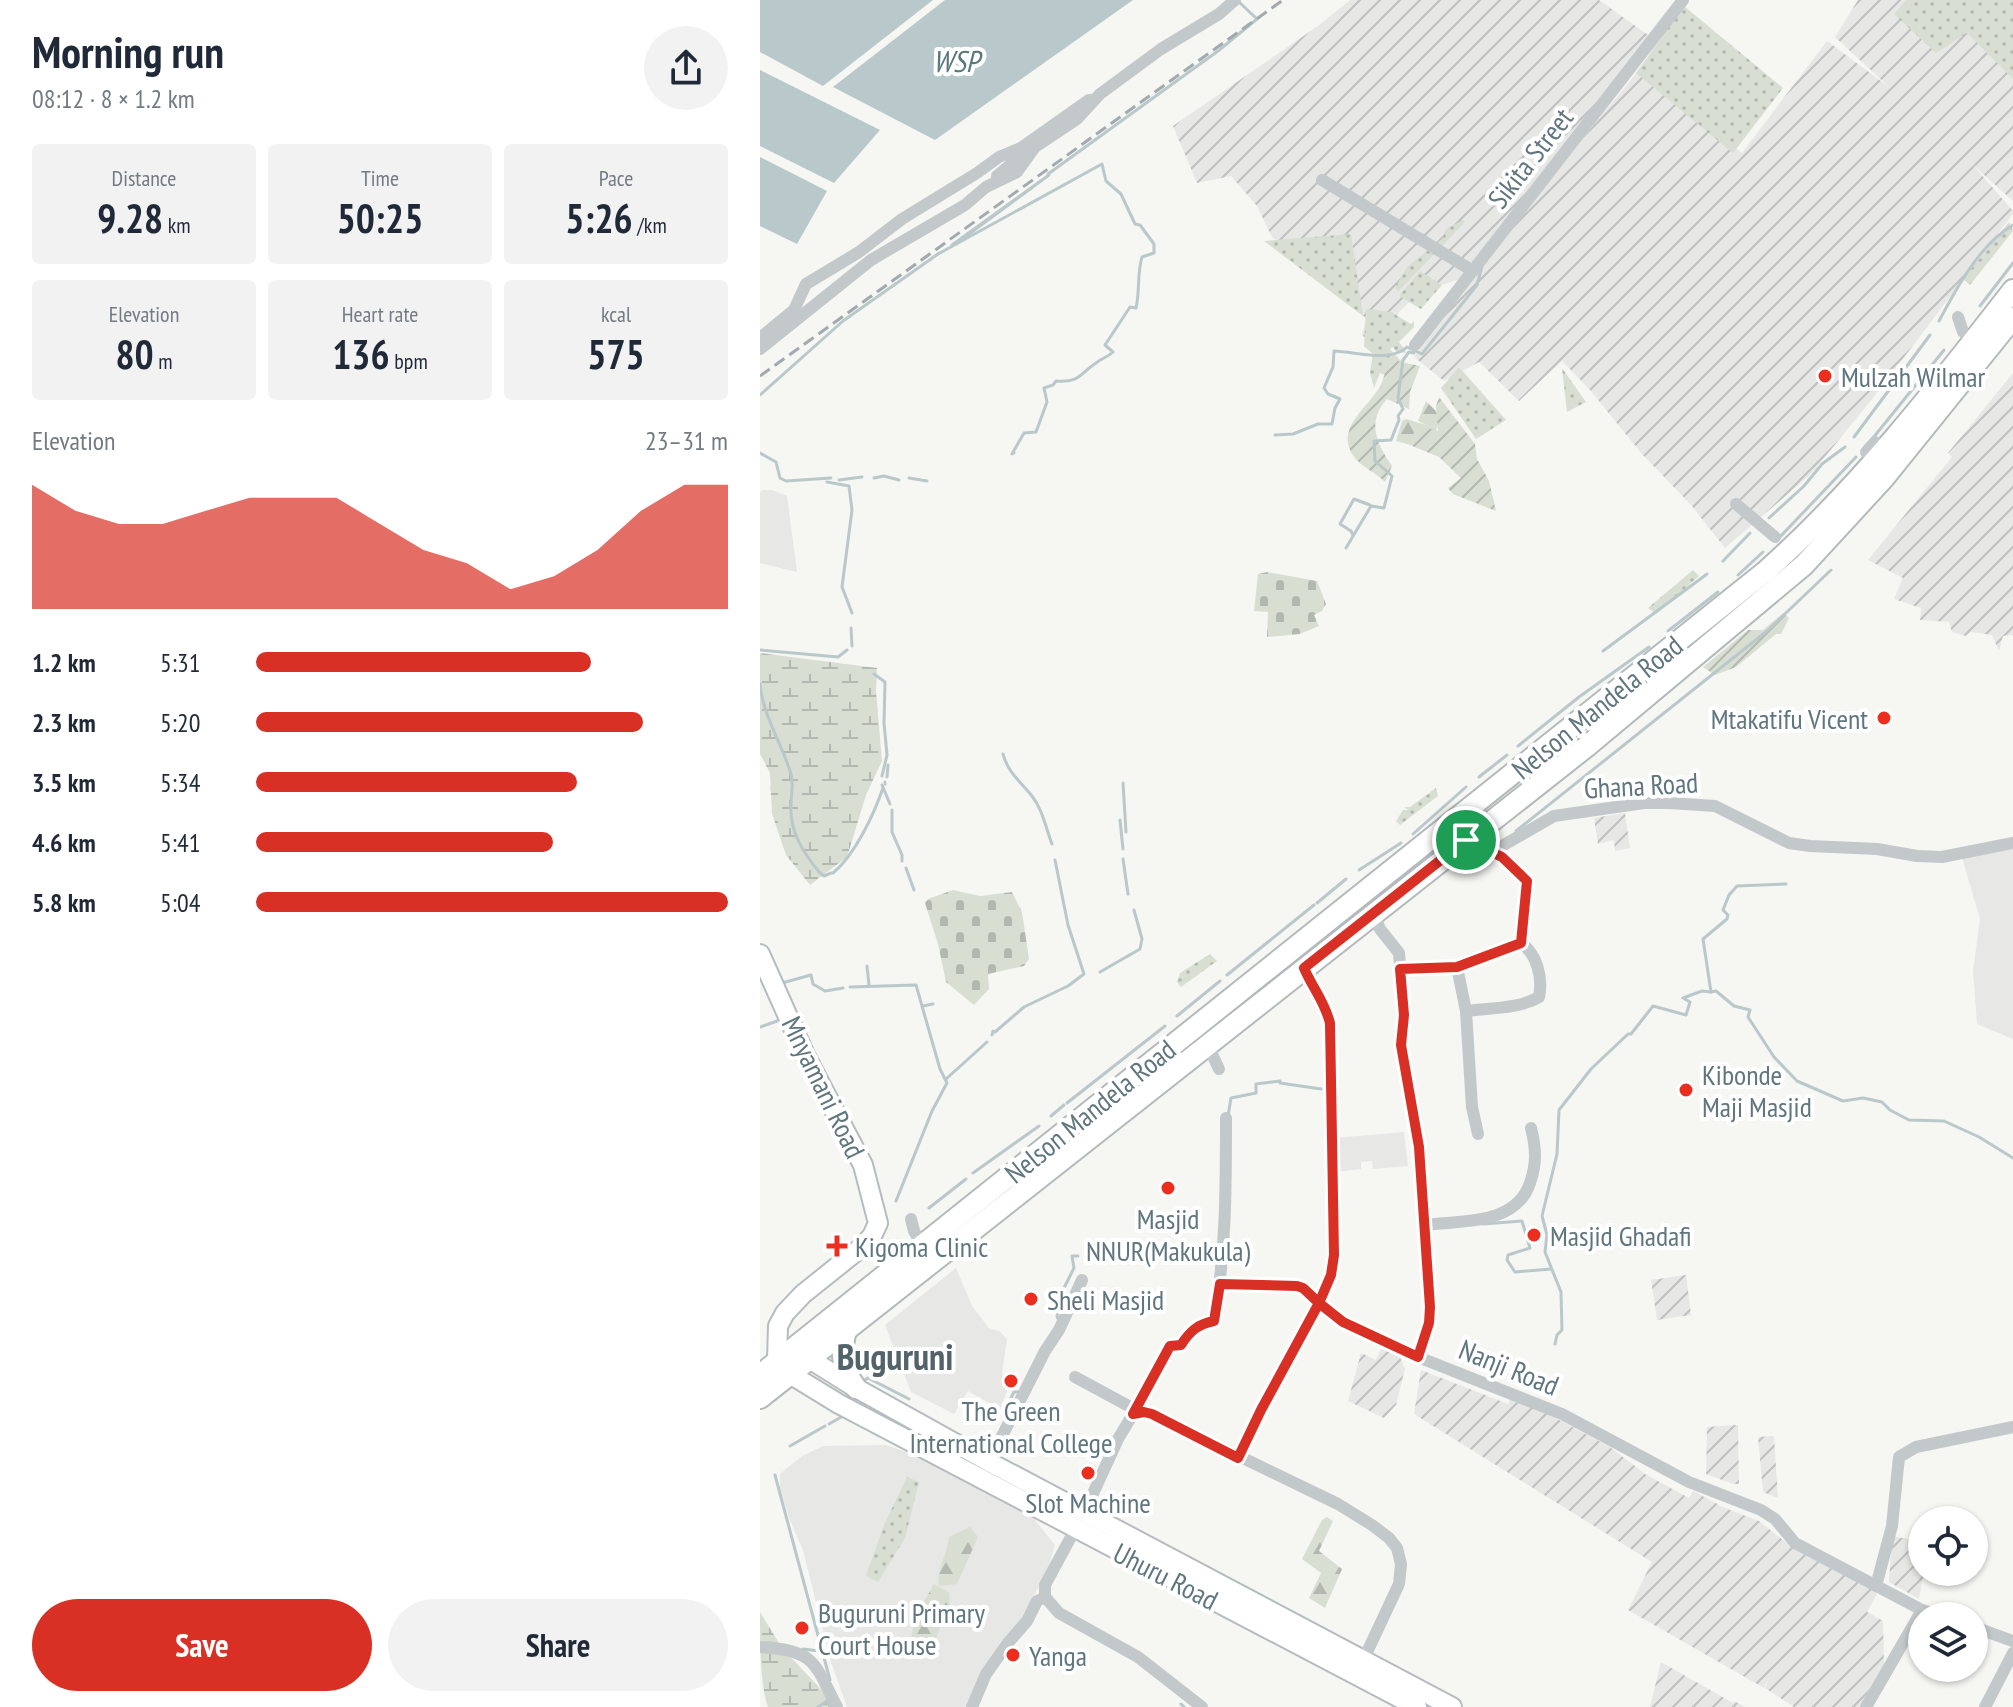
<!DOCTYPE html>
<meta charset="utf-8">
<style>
:root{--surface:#fff;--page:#f2f2f3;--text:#1f2937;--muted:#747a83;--accent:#d93025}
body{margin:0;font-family:"PT Sans Narrow",sans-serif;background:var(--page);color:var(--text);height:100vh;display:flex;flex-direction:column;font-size:30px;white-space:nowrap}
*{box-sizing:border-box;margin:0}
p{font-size:26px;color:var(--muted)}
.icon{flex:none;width:44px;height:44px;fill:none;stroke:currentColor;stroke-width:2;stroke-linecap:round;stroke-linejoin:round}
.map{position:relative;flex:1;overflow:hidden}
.sheet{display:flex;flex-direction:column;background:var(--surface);width:760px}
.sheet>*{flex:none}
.controls{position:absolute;left:1148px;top:1506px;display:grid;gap:16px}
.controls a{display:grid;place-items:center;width:80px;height:80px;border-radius:50%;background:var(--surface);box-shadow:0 2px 6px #0004;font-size:40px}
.pin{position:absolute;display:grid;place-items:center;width:68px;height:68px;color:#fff;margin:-34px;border:4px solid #fff;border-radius:50%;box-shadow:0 2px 8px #0007}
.round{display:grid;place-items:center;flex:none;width:84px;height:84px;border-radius:42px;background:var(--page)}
.headline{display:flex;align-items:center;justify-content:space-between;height:136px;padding:0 32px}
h1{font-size:44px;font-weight:700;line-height:60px}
.stats{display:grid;grid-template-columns:repeat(3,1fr);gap:12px;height:136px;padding:8px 32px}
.stats div{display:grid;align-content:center;border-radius:8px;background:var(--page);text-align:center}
.stats b{font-size:40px;font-weight:700}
.stats small{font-size:22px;font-weight:400}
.stats p{font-size:22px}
.chart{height:224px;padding:16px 32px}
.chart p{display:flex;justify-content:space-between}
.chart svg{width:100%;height:144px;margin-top:8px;fill:var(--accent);opacity:.7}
.primary-button{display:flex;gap:16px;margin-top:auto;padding:16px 32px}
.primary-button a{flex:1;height:92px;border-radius:48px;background:var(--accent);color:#fff;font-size:32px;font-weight:700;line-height:92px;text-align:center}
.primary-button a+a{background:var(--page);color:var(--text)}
ul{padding:0 32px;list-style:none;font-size:26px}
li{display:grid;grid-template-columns:128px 96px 1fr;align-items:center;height:60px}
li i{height:20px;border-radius:10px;background:var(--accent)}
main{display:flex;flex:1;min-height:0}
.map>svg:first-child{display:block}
.built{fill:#e7e7e6}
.industrial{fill:url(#industrial-furrows)}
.grass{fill:url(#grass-dots)}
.forest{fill:url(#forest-firs)}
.wetland{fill:url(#wetland-marsh)}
.cemetery{fill:url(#cemetery-stones)}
.garden{fill:url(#garden-furrows)}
.water{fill:#b9c8ca}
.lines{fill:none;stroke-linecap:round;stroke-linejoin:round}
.stream{stroke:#b9c8ca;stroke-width:3}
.secondary-casing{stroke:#b5bcbf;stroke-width:22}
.primary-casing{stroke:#b4babc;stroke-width:24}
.street{stroke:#c3c8ca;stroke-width:12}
.secondary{stroke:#fff;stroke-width:18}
.primary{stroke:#fff;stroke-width:20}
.rail{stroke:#a1aaae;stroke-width:3;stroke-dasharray:12 6;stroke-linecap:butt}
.route-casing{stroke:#fff;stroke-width:16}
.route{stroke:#d93025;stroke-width:10}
.poi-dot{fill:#eb2e1e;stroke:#fff;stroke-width:3}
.labels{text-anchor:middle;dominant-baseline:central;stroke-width:8;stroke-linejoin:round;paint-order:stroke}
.street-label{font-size:28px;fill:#60767f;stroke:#fff}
.poi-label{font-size:28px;fill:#60767f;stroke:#fff;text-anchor:start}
.water-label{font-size:30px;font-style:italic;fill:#5a777b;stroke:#fff}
.district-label{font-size:36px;font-weight:bold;fill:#52636a;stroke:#fff}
</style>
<main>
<section class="sheet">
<div class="headline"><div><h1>Morning run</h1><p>08:12 · 8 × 1.2 km</p></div><a class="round"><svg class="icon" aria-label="share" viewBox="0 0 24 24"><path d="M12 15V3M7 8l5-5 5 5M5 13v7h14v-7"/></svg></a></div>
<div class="stats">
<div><p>Distance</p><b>9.28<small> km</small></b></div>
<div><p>Time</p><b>50:25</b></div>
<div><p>Pace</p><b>5:26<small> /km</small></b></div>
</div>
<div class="stats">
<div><p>Elevation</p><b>80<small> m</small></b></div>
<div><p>Heart rate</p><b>136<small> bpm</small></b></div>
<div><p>kcal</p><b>575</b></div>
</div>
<div class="chart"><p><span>Elevation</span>23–31 m</p>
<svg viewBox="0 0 160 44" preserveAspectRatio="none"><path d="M0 44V6L10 14L20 18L30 18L40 14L50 10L60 10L70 10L80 18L90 26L100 30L110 38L120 34L130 26L140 14L150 6L160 6V44z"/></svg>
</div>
<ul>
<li><b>1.2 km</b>5:31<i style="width:71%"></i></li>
<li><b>2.3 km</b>5:20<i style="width:82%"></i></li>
<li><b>3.5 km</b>5:34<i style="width:68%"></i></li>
<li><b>4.6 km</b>5:41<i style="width:63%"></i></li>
<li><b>5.8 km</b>5:04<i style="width:100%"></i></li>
</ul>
<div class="primary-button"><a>Save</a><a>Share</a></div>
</section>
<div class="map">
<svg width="1253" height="1707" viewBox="0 0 1253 1707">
<defs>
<pattern id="industrial-furrows" width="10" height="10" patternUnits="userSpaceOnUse" patternTransform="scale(2)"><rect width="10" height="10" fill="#e7e7e6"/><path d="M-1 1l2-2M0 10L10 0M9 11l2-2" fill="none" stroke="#bfc0c0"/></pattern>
<pattern id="grass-dots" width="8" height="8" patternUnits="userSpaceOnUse" patternTransform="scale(2)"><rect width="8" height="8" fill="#d9ded3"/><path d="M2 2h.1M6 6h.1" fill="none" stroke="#b3b9b0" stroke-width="1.8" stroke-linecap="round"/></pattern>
<pattern id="forest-firs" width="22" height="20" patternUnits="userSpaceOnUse" patternTransform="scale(2)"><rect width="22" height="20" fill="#d9ded3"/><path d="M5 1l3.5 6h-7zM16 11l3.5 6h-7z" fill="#b3b9b0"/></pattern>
<pattern id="wetland-marsh" width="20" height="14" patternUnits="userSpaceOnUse" patternTransform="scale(2)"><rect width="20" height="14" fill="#d9ded3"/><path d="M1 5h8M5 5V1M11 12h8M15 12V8" fill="none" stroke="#b3b9b0"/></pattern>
<pattern id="cemetery-stones" width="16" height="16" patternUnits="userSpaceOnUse" patternTransform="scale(2)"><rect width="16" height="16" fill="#d9ded3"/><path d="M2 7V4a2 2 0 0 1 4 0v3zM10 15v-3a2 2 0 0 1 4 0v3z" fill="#b3b9b0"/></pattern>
<pattern id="garden-furrows" width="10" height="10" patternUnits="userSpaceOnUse" patternTransform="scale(2)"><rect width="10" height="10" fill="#d9ded3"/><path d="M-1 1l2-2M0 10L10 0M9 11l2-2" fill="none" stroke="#b3b9b0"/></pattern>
</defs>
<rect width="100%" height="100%" fill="#f6f6f3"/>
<g class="built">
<path d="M3 490H12L27 496 37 572 0 563V492Z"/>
<path d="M1253 844V1039L1217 1024 1213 971 1220 919 1201 854Z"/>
<path d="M644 1132 648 1166 613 1169 612 1161 601 1162V1169L577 1172 574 1138Z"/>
<path d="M196 1268 212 1306 229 1328 239 1331 247 1339 242 1373 247 1391 240 1409 208 1391 194 1414 151 1392 125 1325Z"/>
<path d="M126 1445 170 1460 274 1519 295 1545 286 1574 211 1707H87L70 1659 43 1550 29 1518 20 1488V1474L42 1456 63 1446Z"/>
</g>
<g class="industrial">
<path d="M590 0H839L891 37 771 191 698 280 661 291 640 311 624 340 605 338 602 335 606 319 578 286 512 237 497 206 471 176 437 183 413 126 558 26Z"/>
<path d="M1098 0H1253V201L1213 165 1253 211V214L1113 398 1051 474 965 548 931 505 882 454 830 390 802 361 759 401 719 362 684 381 654 357 717 267 879 70 982 153 1067 41 1129 87 1075 37Z"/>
<path d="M1253 373V635L1243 636 1239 651 1232 635 1211 632 1206 636 1192 632 1189 622 1160 620 1161 608 1134 599 1143 578 1108 560 1192 457 1188 453Z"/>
<path d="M865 813 870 848 855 851 854 840 838 844 834 818Z"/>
<path d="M926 1275 931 1315 897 1320 891 1280Z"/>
<path d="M621 1349 639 1355 645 1369 636 1405 624 1418 588 1401 601 1353 616 1360Z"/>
<path d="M661 1370 748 1404 752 1395 850 1447 885 1474 929 1498 933 1491 965 1508 999 1521 1033 1548 1118 1592 1107 1612 1123 1621 1124 1665 1099 1707H1034L1005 1688 1009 1679 1004 1688 868 1610 892 1562 654 1414Z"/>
<path d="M978 1425 979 1484H973L946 1474 947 1427Z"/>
<path d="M1014 1436 1018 1498 1003 1492 998 1437Z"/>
<path d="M1132 1536 1148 1539 1156 1537 1158 1552H1162L1164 1572 1159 1599 1129 1582Z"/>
<path d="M901 1662 973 1703 974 1701 985 1707H890Z"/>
</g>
<g class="grass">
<path d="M1146 0H1253V79L1207 33 1176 53 1134 14Z"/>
<path d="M924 6 1023 88 973 153 876 73Z"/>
<path d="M703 220 705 222 638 292 635 288 647 267 683 238 686 229Z"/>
<path d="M1249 222 1253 231 1210 285 1203 279Z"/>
<path d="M591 234 603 316 504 241Z"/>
<path d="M660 271 682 285 661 309 639 296Z"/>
<path d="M606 309 631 312 651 324 654 321V327L639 342 647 353 636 352 633 347 630 349 642 362 640 381 620 373 614 388 610 373 613 354 604 346Z"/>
<path d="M699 367 746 420 716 439 681 388Z"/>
<path d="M802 368 826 402 807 412Z"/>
<path d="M933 570 939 576 896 614 888 608Z"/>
<path d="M676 788 678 796 640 825 636 821 643 810H648L644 807H650Z"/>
<path d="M450 954 457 961 421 987 417 982 420 973Z"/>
<path d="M147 1477 159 1482 145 1538 118 1582 106 1576 124 1525Z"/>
</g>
<g class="forest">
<path d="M666 401 681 416 669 450 636 441 642 421 646 419 666 425 658 421Z"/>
<path d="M567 1517 573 1521 559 1551 582 1569 565 1608 549 1598 561 1573 542 1559 562 1520Z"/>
<path d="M210 1527 218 1537 197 1584 179 1586C177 1567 187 1556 189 1537Z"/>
<path d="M174 1584 189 1592 190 1606 167 1658 156 1656 149 1648 155 1618 159 1621 164 1619 158 1612Z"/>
</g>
<g class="wetland">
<path d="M0 653 117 668 116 691 122 761 106 795 87 857 50 885 26 855 12 814 10 773 0 754Z"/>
<path d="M0 1612 22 1648 78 1707H8C0 1686 0 1639 0 1612Z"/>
</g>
<g class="cemetery">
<path d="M507 572 557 581 566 604 562 611 554 615 559 626 540 634 507 637 508 612 494 611 498 574Z"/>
<path d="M193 890 220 896 252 892 262 912 269 959 264 966 228 974 229 989 214 1005 186 982 178 944 165 903 168 899Z"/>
</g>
<g class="garden">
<path d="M632 360 660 366 650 392 649 409 627 399C606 422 617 444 632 466L625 482C613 470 594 464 589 447 581 421 614 403 622 382 626 372 625 368 632 360Z"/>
<path d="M679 397 715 444 717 459 729 481 736 511 693 494 688 488 701 478 679 457 650 445 656 425 678 431 676 406Z"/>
<path d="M1023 613 1029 618 1021 634H1016L976 667 955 675 943 667 988 630H1003Z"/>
</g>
<g class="water">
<path d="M0 0H173L63 86 0 52Z"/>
<path d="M185 0H373L175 140 73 87Z"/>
<path d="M0 70 120 130 74 183 0 146Z"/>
<path d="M0 157 67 191 37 244 0 226Z"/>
</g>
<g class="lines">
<g class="stream">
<path d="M288 174 458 51 497 19 479 2"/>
<path d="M192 245 289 175 205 237"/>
<path d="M178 254 342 164 346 181 361 194 375 224 380 225 394 244V253L382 257C377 273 380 291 376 308L370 307 345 345 353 352C348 357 342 358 336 363 319 374 320 383 296 381L293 385 284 388 287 402 276 432 264 433 252 454 254 453"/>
<path d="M1220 306 1253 263"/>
<path d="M1179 321C1196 289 1220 244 1253 225"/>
<path d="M0 395 83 321 178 254"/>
<path d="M515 435 533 434 558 424H572L575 408 580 399 568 394 564 388 573 367 574 351C598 352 630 363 647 347L662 354 717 285 722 266"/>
<path d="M1094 437 1170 335"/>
<path d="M1113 438 1184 350"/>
<path d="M0 453 16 462 20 478 26 481 71 478"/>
<path d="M114 478 124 476 139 480"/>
<path d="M149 478 167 481"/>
<path d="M79 480 102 477"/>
<path d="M67 482 89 486 92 510 82 587 92 613"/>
<path d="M1009 518 1044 486 1062 464 1085 447"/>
<path d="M593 535 591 531 580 524 594 499 610 505"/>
<path d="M1019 538 1096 457"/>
<path d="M586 548 611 506 624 508 632 476 615 461 614 441 631 440 639 420 638 416 643 409 638 398 643 360 649 352 654 353"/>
<path d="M963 561 990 533"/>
<path d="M978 575 1003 552"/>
<path d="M91 628 92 646"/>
<path d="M908 631 958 592"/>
<path d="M0 650 78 657 87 650"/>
<path d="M843 651 947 574"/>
<path d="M114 674 125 682 124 723 127 755 122 776"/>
<path d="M0 684C3 717 22 743 31 774 34 785 31 794 31 805 29 831 44 854 60 873L64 876 71 873"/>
<path d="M758 746 819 697 889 647"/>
<path d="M243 754C248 773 261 782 272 796 283 810 286 829 292 844"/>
<path d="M127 777 128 765"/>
<path d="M719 777 747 755"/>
<path d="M363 783 366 832"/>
<path d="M125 784V782"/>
<path d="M122 785 130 804"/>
<path d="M132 810V832L142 855V861"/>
<path d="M360 820 363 849"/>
<path d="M756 831 1007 631 1071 570"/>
<path d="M653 834 706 787"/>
<path d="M363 859 368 894"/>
<path d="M146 868 154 890"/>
<path d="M599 870 641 843"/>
<path d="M73 873C95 855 114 814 123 788"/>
<path d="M1026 884 977 886 969 895 963 910 968 915 967 919 943 939 951 992 956 991 974 1006 990 1010 988 1017 1014 1057 1037 1081 1083 1101 1103 1098 1122 1102 1130 1110 1149 1120 1184 1121 1219 1137 1253 1158"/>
<path d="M557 903 586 879"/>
<path d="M107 966 109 985"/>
<path d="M340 972 380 949 382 939 374 910"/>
<path d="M467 975 554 905"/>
<path d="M22 983 51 975 53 984 65 991 83 988"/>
<path d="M90 987 156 985 180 1069 187 1083 172 1111 136 1201"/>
<path d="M163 1006 173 1004"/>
<path d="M417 1016 460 981"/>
<path d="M0 1027 20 1020"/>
<path d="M232 1035 233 1031 235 1032 264 1007 308 986 324 974 308 925 295 860"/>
<path d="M186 1079 227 1042"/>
<path d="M307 1103 405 1026"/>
<path d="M291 1116 304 1105"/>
<path d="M468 1116 471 1098 496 1093V1084L520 1081V1083L561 1089"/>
<path d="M213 1173 279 1126"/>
<path d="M169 1208 206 1179"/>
<path d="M723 1224 762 1221 770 1248 748 1255 747 1260 755 1272 791 1269"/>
<path d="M299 1321 297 1316 306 1293 303 1290 314 1268 312 1256H318"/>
<path d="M795 1344 797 1335 802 1330 801 1292 785 1252 787 1235 782 1216 797 1154 799 1110 831 1069 868 1034H871L893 1006 926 1015 930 1002 923 998 942 991 951 992"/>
<path d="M103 1381 108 1378 149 1399"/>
<path d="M244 1412 254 1392H259"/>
<path d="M69 1424 83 1416"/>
<path d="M30 1446 65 1426"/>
<path d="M15 1475 70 1680"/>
<path d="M43 1649 59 1651"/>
<path d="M421 1704 424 1707"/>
<path d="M58 1707 67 1701 70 1707"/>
</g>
<g class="secondary-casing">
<g id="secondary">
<path d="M0 954 46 1057 103 1165 118 1223 112 1236 103 1246 43 1294 25 1313 18 1326 17 1361 30 1374 79 1404 657 1707"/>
<path d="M40 1353 96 1388 229 1462 692 1707"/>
</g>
</g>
<g class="primary-casing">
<g id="primary">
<path d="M87 1327C80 1350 81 1368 96 1388"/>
<path d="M0 1375 1006 571C1099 488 1177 388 1253 290"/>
<path d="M0 1398 826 747 1044 565 1124 478 1253 318"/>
</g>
</g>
<g class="street">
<path d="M237 176 254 162 261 148 329 100"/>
<path d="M562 180 713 271"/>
<path d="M1198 317 1203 332"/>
<path d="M0 338 34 310 46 284 99 252 142 219 217 173 239 157 261 148"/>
<path d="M655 345 923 0"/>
<path d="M0 349 111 260 205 205 226 187 257 172 275 147 317 119 340 94 401 49 459 14 475 0"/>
<path d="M1106 452 1115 442"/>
<path d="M976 504 1015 537"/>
<path d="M706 840 730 853 794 816 884 803H909L955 806 1029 843 1050 846 1117 849 1157 856 1182 857 1253 843"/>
<path d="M730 853 742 857 767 881 761 943"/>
<path d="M613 913 620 929 639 953 644 1015 641 1045 659 1147 670 1307 669 1323 658 1357"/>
<path d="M697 967 706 1011"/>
<path d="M640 969 697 967 761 943C777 954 783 978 779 997 759 1009 729 1008 706 1011L712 1107 718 1134"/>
<path d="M452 1054 459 1069"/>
<path d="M151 1219 154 1231 162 1245"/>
<path d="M666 1225C704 1220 756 1225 770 1183 777 1163 776 1148 771 1128"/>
<path d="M460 1284 543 1288 583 1322 658 1357 802 1414 929 1482 1001 1510 1015 1519 1035 1543 1162 1610 1179 1616"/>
<path d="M315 1377 376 1410"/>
<path d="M373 1414 410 1346 421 1345C430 1331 438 1324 454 1321 466 1253 466 1187 466 1118"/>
<path d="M478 1458 501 1410 565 1293 571 1275 574 1226 570 1023C564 1000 553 989 544 968"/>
<path d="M229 1462 285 1351 299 1330 322 1280"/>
<path d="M1116 1586 1132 1526 1139 1457 1156 1447 1253 1427"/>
<path d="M1214 1627 1253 1641"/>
<path d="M0 1647C55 1650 54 1662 77 1707"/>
<path d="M212 1707 226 1674 248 1643 267 1621 277 1601 285 1597"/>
<path d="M442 1707 378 1657 299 1613 285 1597V1585L325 1511 358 1439 373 1414 384 1412 392 1414 578 1504 612 1525 629 1538 637 1548 641 1564 639 1584 601 1665"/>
<path d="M1106 1707 1162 1610"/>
<path d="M1225 1707 1253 1653"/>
</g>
<use href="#secondary" class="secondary"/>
<use href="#primary" class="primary"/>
<path class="rail" d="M0 376 523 0"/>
</g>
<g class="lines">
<g class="route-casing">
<path id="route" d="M706 840 544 968C553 989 564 1000 570 1023L574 1255 571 1275 559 1303 543 1288 537 1286 460 1284 454 1321C438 1324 430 1331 421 1345L410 1346 373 1414 384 1412 392 1414 478 1458 501 1410 559 1303 583 1322 658 1357 669 1323 670 1307 659 1147 641 1045 644 1015 640 969 697 967 761 943 767 881 742 857 706 840"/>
</g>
<use href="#route" class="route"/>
</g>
<g class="poi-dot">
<circle cx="1065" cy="376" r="8"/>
<circle cx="1124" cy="718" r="8"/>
<circle cx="926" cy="1090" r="8"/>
<circle cx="408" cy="1188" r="8"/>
<circle cx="774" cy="1235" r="8"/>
<path d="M73 1234h8v8h8v8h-8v8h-8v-8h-8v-8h8z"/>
<circle cx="271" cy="1299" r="8"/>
<circle cx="251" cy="1381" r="8"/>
<circle cx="328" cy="1473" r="8"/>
<circle cx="42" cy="1628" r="8"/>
<circle cx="253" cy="1655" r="8"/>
</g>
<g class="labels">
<g class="street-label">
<text transform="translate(770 158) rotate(-52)">Sikita Street</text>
<text transform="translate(837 707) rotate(-39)">Nelson Mandela Road</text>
<text transform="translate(881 785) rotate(-3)">Ghana Road</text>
<text transform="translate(64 1087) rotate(64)">Mnyamani Road</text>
<text transform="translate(330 1111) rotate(-39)">Nelson Mandela Road</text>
<text transform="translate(749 1367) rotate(22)">Nanji Road</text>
<text transform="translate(406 1576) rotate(27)">Uhuru Road</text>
</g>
<g class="poi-label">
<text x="1081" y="376">Mulzah Wilmar</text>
<text x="1108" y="718" text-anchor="end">Mtakatifu Vicent</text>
<text x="942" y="1074">Kibonde<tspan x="942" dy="32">Maji Masjid</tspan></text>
<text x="408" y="1218" text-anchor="middle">Masjid<tspan x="408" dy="32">NNUR(Makukula)</tspan></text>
<text x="790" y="1235">Masjid Ghadafi</text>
<text x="95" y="1246">Kigoma Clinic</text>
<text x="287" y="1299">Sheli Masjid</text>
<text x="251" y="1410" text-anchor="middle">The Green<tspan x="251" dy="32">International College</tspan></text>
<text x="328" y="1502" text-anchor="middle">Slot Machine</text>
<text x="58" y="1612">Buguruni Primary<tspan x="58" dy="32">Court House</tspan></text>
<text x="269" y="1655">Yanga</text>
</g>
<g class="water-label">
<text x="196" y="60">WSP</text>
</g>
<g class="district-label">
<text x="135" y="1356">Buguruni</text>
</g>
</g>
</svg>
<div class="controls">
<a><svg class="icon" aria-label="locate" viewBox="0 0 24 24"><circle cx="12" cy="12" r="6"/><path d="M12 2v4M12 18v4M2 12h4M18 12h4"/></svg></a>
<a><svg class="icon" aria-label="layers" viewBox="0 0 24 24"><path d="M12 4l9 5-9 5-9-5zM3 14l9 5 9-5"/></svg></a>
</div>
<div class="pin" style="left:706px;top:840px;background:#1e9e55"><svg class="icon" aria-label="arrive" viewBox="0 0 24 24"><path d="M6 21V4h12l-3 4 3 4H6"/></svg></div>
</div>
</main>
